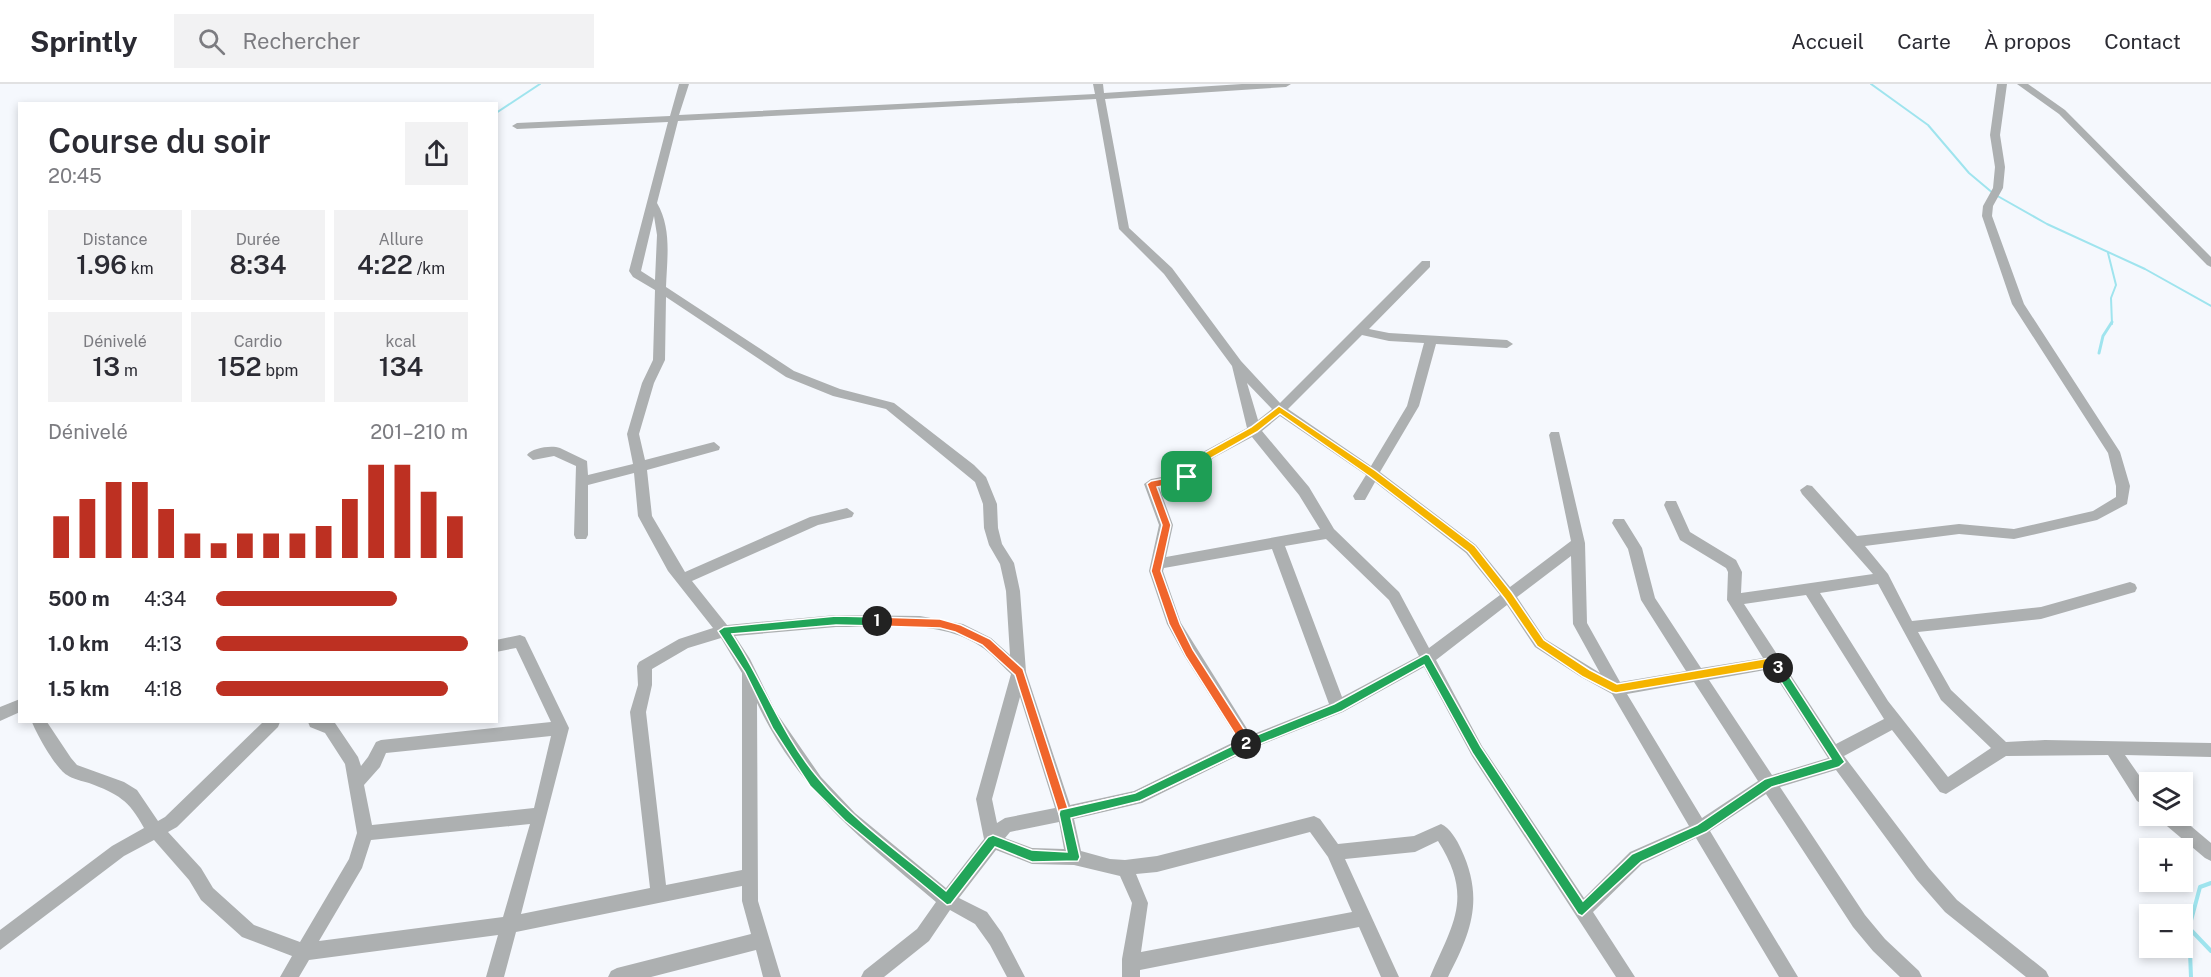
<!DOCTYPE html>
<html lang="fr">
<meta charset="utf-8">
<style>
:root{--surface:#fff;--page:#f2f2f3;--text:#2b2b33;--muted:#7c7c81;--line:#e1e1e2;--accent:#bd3022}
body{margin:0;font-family:"Public Sans",sans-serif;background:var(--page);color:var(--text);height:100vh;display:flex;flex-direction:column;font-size:22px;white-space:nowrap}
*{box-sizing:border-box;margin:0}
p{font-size:20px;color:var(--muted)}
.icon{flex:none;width:33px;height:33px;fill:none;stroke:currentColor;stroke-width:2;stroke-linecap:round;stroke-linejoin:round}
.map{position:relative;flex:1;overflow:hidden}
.details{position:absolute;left:18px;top:18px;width:480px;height:621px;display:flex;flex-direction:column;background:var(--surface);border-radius:0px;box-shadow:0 3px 9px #0003}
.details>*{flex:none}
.buttons{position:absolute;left:2139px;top:688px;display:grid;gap:12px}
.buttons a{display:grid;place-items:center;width:54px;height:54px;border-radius:0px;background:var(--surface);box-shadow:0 3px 9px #0003;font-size:30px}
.pin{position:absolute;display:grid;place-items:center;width:51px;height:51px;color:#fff;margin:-26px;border-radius:12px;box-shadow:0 3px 9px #0006}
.km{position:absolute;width:30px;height:30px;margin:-15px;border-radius:50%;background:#222;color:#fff;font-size:16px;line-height:30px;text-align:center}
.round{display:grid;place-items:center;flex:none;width:63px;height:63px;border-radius:0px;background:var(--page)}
.head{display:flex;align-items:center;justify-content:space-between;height:102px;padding:0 30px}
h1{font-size:33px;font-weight:600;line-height:45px}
.stats{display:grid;grid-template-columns:repeat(3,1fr);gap:9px;height:102px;padding:6px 30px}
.stats div{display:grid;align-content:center;border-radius:0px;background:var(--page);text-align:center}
.stats b{font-size:26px;font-weight:600}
.stats small{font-size:16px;font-weight:400}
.stats p{font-size:16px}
.chart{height:168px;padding:12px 30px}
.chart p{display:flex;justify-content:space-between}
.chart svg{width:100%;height:108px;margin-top:6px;stroke:var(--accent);stroke-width:6}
ul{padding:0 30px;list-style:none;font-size:20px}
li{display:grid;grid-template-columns:96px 72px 1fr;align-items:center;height:45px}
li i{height:15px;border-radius:8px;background:var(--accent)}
header{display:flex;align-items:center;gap:36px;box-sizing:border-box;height:84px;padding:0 30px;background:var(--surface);border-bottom:2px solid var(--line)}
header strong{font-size:28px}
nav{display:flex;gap:33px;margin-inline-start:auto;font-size:21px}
.search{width:420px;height:54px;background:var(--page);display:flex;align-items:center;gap:15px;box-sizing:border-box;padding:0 21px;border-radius:0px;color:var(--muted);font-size:22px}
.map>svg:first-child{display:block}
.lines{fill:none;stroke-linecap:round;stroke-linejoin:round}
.stream-far2{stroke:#9fe4ee;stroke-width:2}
.stream-far1{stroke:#9fe4ee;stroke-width:3}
.stream{stroke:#9fe4ee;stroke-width:4}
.minor{fill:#adb0b1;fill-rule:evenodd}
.split-1{fill:#f0652b;stroke:#fff;stroke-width:1.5}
.split-2{fill:#22a559;stroke:#fff;stroke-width:1.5}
.split-3{fill:#22a559;stroke:#fff;stroke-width:1.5}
.split-4{fill:#f5b400;stroke:#fff;stroke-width:1.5}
</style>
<header>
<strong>Sprintly</strong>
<div class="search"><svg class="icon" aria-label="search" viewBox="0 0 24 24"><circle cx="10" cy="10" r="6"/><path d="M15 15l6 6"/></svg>Rechercher</div>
<nav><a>Accueil</a><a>Carte</a><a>À propos</a><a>Contact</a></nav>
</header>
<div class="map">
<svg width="2211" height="893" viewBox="0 0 2211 893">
<rect width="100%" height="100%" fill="#f5f8fd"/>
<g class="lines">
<g class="stream-far2">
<path d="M1871 0 1928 41 1969 89 1994 110 2047 140 2145 185 2211 222"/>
<path d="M496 29 540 0"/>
<path d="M2108 169 2116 201 2111 214 2112 240"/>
</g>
<path class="stream-far1" d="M2099 269 2103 252 2112 238"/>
<g class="stream">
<path d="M2211 799 2200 803 2189 844 2211 867"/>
<path d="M2189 844 2191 893"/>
</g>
<g class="minor">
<path d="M679 0H689L679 31 1095 10 1093 0H1103L1104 9 1242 0H1291L1286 3 1105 15 1129 144 1172 184 1241 277 1280 319 1422 177H1430V183L1369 245 1389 249 1507 256 1513 260 1507 264 1436 260 1419 322 1380 388 1476 461 1510 503 1571 457 1549 351 1551 348H1559L1585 459 1587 539 1620 598 1686 587 1641 516 1628 465 1612 439 1614 435H1624L1642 464 1655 514 1701 584 1763 574 1727 516 1728 488 1726 484 1680 456 1664 421 1666 417H1676L1690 448 1736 476 1742 488 1741 509 1873 490 1802 410 1800 406 1807 401 1812 402 1857 452 1959 440 2014 445 2093 427 2116 413V402L2108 369 2012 220 1982 132 1983 122 1993 104 1995 83 1990 51 1997 0H2007L2000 51 2005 83 2003 104 1993 122 1992 132 2024 220 2120 368 2130 402 2127 420 2097 436 2014 455 1959 450 1865 462 1888 490 1912 537 2041 523 2130 498 2135 500 2137 504 2135 508 2041 535 1918 548 1951 606 2006 658 2045 656 2211 659V673L2125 671 2150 707V724L2137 717 2108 671 2006 672 1946 710 1940 708 1892 646 1844 672 1929 784 1957 816 2046 887 2049 893H2026L1945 828 1917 796 1836 686 1780 703 1865 831 1885 855 1919 887 1922 893H1900L1873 867 1853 843 1766 710 1710 747 1798 893H1779L1696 754 1642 780 1593 828 1635 893H1616L1472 672 1424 583 1343 628 1253 664 1142 719 1074 735 1081 767 1110 775 1125 776 1157 772 1314 732 1320 735 1338 760 1414 752 1441 740C1450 744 1457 756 1461 765 1484 814 1472 847 1448 893H1430C1453 839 1474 814 1438 757L1415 768 1345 775 1399 893H1381L1359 843 1140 886V893H1122V875L1132 819 1120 792 1074 781 1032 780 996 766 959 814 987 828 1002 849 1025 893H1007L990 861 975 840 950 826 929 857 884 893H861L864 887 917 845 936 818C863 756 799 708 757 619L758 817 781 893H763L756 866 651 893H608L611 887 617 884 751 850 742 817V802L516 848 504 893H486L498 851 309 876 299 893H280L292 872 242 853 201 816 189 796 154 756 124 772 0 866V846L112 762 144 744C129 716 118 710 89 699 82 697 73 695 67 691 56 685 36 649 32 638H47L71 674 77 681 124 698 137 706 158 737 165 733 263 638H280L278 643 177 743 168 748 201 784 213 804 254 841 300 858 349 775 357 749 345 680 325 649 310 643 308 638 335 639 358 673 361 682 368 673 376 658 381 656 551 638 516 564 496 568V556L520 551 525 553 569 644 521 830 650 804 630 628 638 601 637 582 639 578 679 555 713 544 668 487 638 432 634 389 588 401V451L586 455H576L574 451 576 382 554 372 533 376 527 371C532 364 551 361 560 364L587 377 588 391 633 380 627 350 642 299 653 276 655 206 633 193 629 187 668 38 517 45 512 42 517 39 670 32ZM1096 15 1119 145 1164 190 1232 282 1247 344 1203 368 1183 389 1151 395 1144 400 1159 441 1149 487 1167 540 1185 573 1238 656 1134 707 1070 721 1026 588 1020 507 1014 479 1002 460 998 444 997 420 986 393 974 381 894 319 840 305 794 287 666 203C667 174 672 145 657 119L678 37ZM654 132 657 151 655 196 641 187ZM666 213 786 293 833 312 886 325 975 398 983 420 984 444 989 461 1000 480 1006 507 1010 571 991 554 963 540 920 532 836 531 727 541 692 497 818 441 852 433 854 429 847 424 810 433 685 488 652 432 647 386 719 366 720 363 714 358 645 376 639 350 654 299 665 276ZM1362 251 1389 257 1424 259 1407 322 1371 382 1288 325ZM1247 299 1272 325 1258 336ZM1280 332 1366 391 1353 412 1355 416H1365L1375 398 1466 469 1500 511 1429 564 1399 508 1334 445 1309 403 1262 347ZM1252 353 1299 411 1320 445 1166 473 1173 441 1159 403 1192 396 1213 374ZM1326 455 1389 516 1419 572 1342 613 1285 462ZM1272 465 1329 620 1251 651 1181 539 1163 487 1164 484ZM1571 472 1573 540 1600 589 1545 555 1517 513ZM1878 500 1941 616 1991 664 1948 693 1888 617 1820 509ZM1806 511 1884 635 1836 660 1744 520ZM1507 521 1535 563 1581 593 1612 610 1689 742 1630 768 1584 814 1482 662 1436 576ZM836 543C882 543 940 535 980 562 991 569 1001 581 1011 590L976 715 984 755 946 804 855 729 821 693 776 628 750 575 735 552ZM721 554 742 589V786L666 801 646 628 652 601V585L688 564ZM1771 585 1828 674 1772 691 1709 596ZM1694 598 1758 697 1702 734 1627 610ZM1020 613 1055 724 1005 734 997 739 992 715ZM551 652 534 724 372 741 364 701 380 683 386 669ZM1059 738 1064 765 1032 764 1005 754 1010 748ZM530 740 503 833 319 857 362 784 371 756ZM1310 748 1328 773 1352 828 1141 868 1148 819 1136 790 1157 788Z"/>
<path d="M2017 0H2028L2065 26 2211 173V183L2207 181 2059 30Z"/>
<path d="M20 615V628L0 637V623Z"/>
<path d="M2159 732H2179L2211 759V777L2205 774 2161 737Z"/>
</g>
</g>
<path class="split-1" d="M1187 390 1192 393 1191 396 1157 403 1171 441 1161 487 1180 540 1193 566 1253 659 1252 663 1140 717 1065 735 1059 730 1015 591 982 561 955 548 940 544 877 542 871 537 877 533 940 535 961 541 990 555 1023 585 1068 724 1135 709 1240 658 1186 573 1169 540 1151 487 1162 441 1147 400 1151 397Z"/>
<path class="split-2" d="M836 532 877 533 882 537 877 542 836 541 732 550C763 597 782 652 819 695 855 738 903 771 946 807L988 753 993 751 1032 766 1067 768 1059 730 1060 726 1135 709 1242 657H1250L1251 660 1250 664 1140 717 1071 734 1080 773 1078 777 1032 778 995 763 951 820 947 821 845 737 810 702 773 645 745 588 718 547 724 543Z"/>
<path class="split-3" d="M1426 570 1429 571 1481 663 1583 817 1632 770 1697 741 1765 695 1831 675 1774 587V581H1782L1845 678 1839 683 1772 703 1706 748 1641 778 1582 832 1578 830 1473 670 1424 581 1342 627 1250 664H1242V657L1334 620Z"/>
<path class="split-4" d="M1279 322 1376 387 1475 462 1512 509 1544 556 1590 586 1617 600 1775 573 1782 581V587H1774L1772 583 1616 609 1612 608 1583 593 1537 562 1505 515 1468 468 1369 392 1280 330 1257 348 1211 374 1191 396H1184V391L1204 369 1251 343Z"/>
</svg>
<div class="buttons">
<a><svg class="icon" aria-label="layers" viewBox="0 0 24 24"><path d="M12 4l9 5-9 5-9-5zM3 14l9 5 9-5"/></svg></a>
<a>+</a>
<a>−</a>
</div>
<div class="pin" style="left:1187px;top:393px;background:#1e9e55"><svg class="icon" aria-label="arrive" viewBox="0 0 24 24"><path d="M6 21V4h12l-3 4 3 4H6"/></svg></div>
<b class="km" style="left:877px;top:537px">1</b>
<b class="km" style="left:1246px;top:660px">2</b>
<b class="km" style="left:1778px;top:584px">3</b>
<section class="details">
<div class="head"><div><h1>Course du soir</h1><p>20:45</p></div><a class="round"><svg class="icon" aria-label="share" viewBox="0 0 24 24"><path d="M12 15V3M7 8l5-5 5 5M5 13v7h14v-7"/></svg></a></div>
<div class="stats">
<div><p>Distance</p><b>1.96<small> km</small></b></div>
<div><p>Durée</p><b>8:34</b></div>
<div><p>Allure</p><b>4:22<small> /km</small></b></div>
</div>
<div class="stats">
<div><p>Dénivelé</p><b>13<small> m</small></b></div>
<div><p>Cardio</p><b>152<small> bpm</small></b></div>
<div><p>kcal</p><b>134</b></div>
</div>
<div class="chart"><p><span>Dénivelé</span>201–210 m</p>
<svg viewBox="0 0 160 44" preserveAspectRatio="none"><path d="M5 44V27M15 44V20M25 44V13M35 44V13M45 44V24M55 44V34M65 44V38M75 44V34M85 44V34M95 44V34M105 44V31M115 44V20M125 44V6M135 44V6M145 44V17M155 44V27"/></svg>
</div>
<ul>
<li><b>500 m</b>4:34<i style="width:72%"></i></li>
<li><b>1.0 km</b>4:13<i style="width:100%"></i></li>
<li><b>1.5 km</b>4:18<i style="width:92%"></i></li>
</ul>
</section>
</div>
